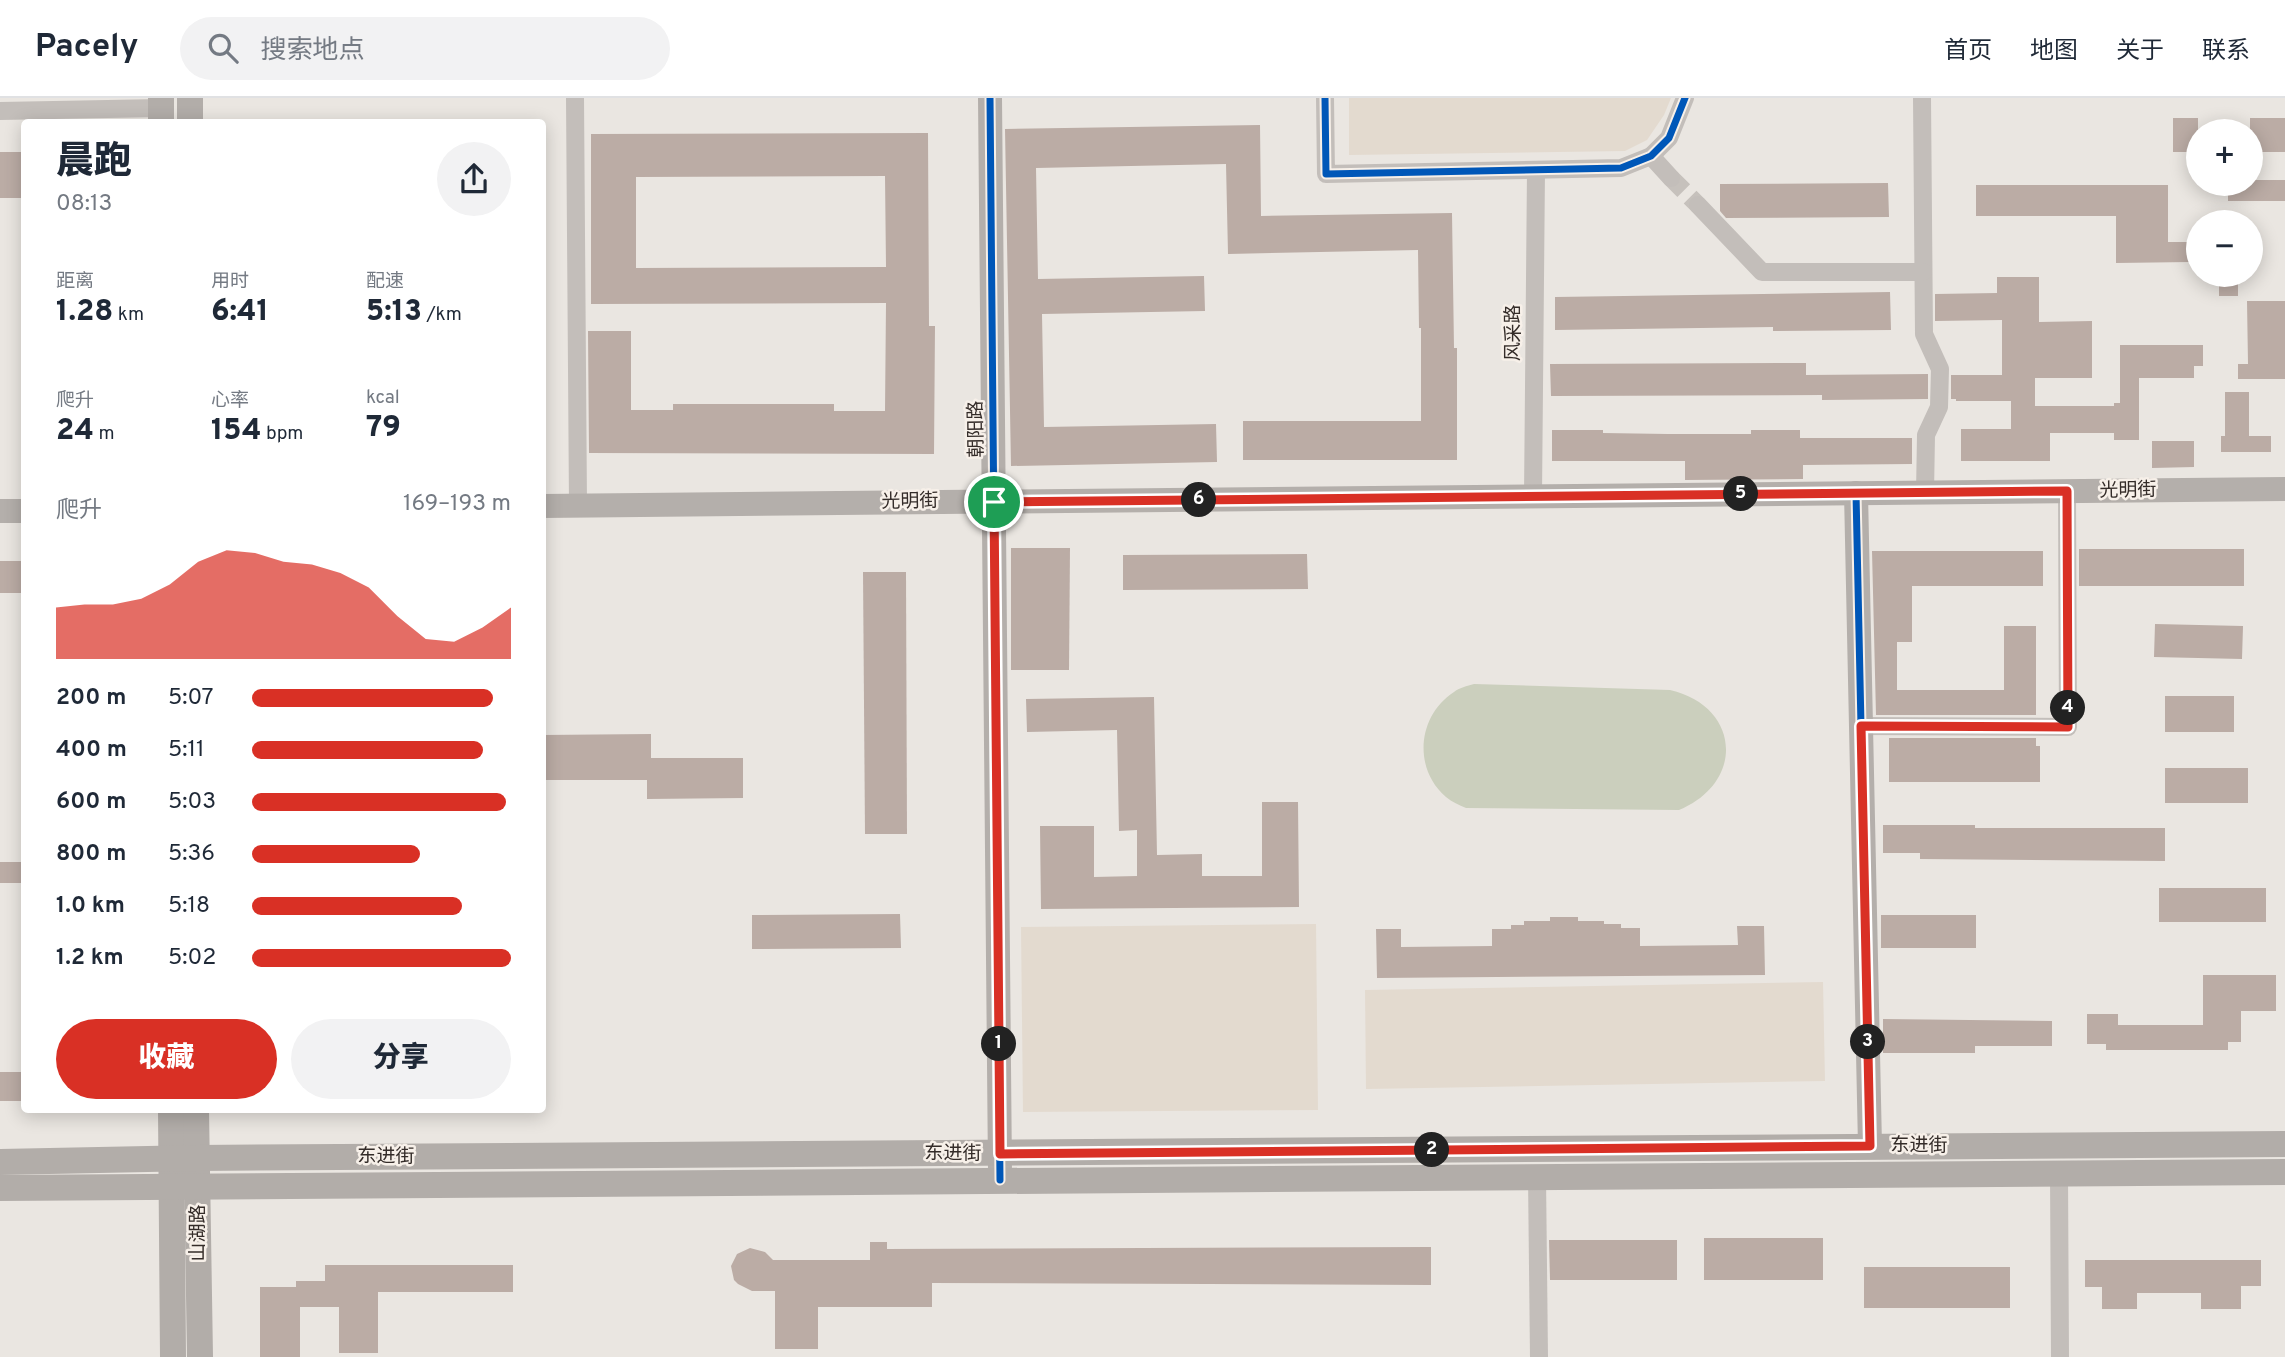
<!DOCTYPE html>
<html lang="zh">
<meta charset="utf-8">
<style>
:root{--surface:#fff;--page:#f2f2f3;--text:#1f2937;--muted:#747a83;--line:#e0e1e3;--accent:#d93025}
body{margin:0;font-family:Overpass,"Noto Sans SC",sans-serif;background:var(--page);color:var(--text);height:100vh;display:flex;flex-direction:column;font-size:26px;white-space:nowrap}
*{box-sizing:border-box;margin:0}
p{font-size:23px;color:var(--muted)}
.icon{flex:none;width:38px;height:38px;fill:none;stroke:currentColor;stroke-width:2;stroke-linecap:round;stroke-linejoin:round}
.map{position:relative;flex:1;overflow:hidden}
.side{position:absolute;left:21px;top:21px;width:525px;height:994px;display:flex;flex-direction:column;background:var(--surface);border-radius:7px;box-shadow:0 4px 18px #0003}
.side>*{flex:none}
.buttons{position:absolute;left:2186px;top:21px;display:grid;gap:14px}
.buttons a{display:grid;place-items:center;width:77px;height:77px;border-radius:50%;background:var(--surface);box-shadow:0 4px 18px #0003;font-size:35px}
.pin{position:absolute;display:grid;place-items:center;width:60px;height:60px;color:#fff;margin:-30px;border:4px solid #fff;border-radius:50%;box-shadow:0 2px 7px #0007}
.km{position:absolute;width:35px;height:35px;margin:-18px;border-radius:50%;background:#222;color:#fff;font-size:19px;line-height:35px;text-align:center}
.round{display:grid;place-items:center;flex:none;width:74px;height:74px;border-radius:37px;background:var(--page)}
.headline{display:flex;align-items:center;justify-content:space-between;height:119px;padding:0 35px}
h1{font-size:38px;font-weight:800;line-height:52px}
.figures{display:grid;grid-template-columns:repeat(3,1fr);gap:10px;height:119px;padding:7px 35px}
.figures div{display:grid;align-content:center}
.figures b{font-size:30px;font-weight:800}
.figures small{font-size:19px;font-weight:400}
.figures p{font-size:19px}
.chart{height:196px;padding:14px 35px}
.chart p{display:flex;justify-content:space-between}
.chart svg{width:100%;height:126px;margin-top:7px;fill:var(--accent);opacity:.7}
.primary-button{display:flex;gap:14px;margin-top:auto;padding:14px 35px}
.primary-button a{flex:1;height:80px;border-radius:42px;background:var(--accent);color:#fff;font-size:28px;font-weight:800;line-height:80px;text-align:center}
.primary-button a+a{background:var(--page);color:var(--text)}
ul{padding:0 35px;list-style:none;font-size:23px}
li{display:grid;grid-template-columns:112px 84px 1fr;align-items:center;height:52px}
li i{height:18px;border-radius:9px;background:var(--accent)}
header{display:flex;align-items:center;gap:42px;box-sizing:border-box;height:98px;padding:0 35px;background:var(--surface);border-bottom:2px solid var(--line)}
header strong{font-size:33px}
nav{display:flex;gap:38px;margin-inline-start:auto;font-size:24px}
.search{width:490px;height:63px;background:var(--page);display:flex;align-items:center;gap:18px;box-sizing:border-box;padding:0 24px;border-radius:38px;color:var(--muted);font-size:26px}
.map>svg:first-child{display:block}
.green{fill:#cbcfbd}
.plaza{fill:#e3dacf}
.building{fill:#bbaca5;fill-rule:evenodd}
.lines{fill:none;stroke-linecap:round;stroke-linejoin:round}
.street-tunnel{stroke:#c6c1bc;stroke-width:18;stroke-dasharray:18 9;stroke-linecap:butt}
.street{stroke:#c3beba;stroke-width:18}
.secondary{stroke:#b4afab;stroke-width:24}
.primary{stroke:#b2ada9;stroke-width:26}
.cycleway-casing{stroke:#f7f0e9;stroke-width:11}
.cycleway{stroke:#0057b8;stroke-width:7}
.route-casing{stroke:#fff;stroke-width:14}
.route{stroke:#d93025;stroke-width:9}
.labels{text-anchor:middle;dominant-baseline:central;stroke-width:5;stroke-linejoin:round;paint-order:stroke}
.street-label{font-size:19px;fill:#342c29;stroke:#f7f0e9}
</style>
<header>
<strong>Pacely</strong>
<div class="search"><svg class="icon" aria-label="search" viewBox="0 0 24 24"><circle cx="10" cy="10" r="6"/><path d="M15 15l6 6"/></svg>搜索地点</div>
<nav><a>首页</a><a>地图</a><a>关于</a><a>联系</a></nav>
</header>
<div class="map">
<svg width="2285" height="1259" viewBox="0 0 2285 1259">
<rect width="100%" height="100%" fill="#eae6e1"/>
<path class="green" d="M1474 586 1670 592C1740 608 1746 684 1679 712L1466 710C1459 707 1452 704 1446 699 1413 671 1417 618 1454 594 1459 590 1467 588 1474 586Z"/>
<g class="plaza">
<path d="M1349 0H1671L1664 17 1647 42 1625 53 1349 57Z"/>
<path d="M1316 826 1318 1012 1023 1014 1021 829Z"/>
<path d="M1823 884 1825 983 1366 991 1365 892Z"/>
</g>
<g class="building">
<rect x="2173" y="20" width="25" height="34"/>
<rect x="2250" y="20" width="35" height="34"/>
<path d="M1260 27 1261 118 1452 115 1454 250H1457V362H1243V323H1421V230H1419L1418 152 1228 156 1226 66 1036 70 1038 181 1204 178 1205 213 1042 216 1044 329 1216 326 1217 364 1011 368 1005 31Z"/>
<path d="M928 35 929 228H935L934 356 589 355 588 233H631V312H673V306H834V313H885L886 205 591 206V36ZM885 78 886 169 636 170V79Z"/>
<rect x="0" y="54" width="24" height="46"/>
<path d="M2250 82H2285V103H2228V86H2250Z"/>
<path d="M1888 85 1889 119 1726 120 1720 113V86Z"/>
<path d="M1976 87H2168V144H2190V164L2116 165V118H1976Z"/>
<path d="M1997 179H2039V224L2092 223V280H2035V308H2114V305H2120V247H2203V268H2194V280H2139V342H2114V335H2050V363H1961V331H2011V303H1956V301H1951V277H2002V222L1935 223V196L1997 195Z"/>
<rect x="2219" y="181" width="19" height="17"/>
<path d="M1890 194 1891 232 1773 233V229L1555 232V199Z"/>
<path d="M2247 203H2285V281H2238V266H2248Z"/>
<path d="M1806 265V277L1928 276V301L1822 302V297L1551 298 1550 266Z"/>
<path d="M2225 294H2249V338H2271V354H2221V338H2225Z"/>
<path d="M1552 332H1603V335L1668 336H1751V332H1800V340H1912V366L1803 367V381L1685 382V363H1552Z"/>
<path d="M2152 343H2194V369L2152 370Z"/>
<path d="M1011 450H1070L1069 572H1011Z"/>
<rect x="2079" y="451" width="165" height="37"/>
<path d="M1872 453H2043V488H1912V544H1897V592H2004V528H2036V617H1876Z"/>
<path d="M1307 456 1308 491 1123 492V457Z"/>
<rect x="0" y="463" width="21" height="32"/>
<path d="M863 474H906L907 736H865Z"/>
<path d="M2155 526 2243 528 2242 561 2154 559Z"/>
<rect x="2165" y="598" width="69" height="36"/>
<path d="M1154 599 1157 757 1202 756V778H1262V704H1298L1299 809 1041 811 1040 728H1094V779L1137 778V732L1119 733 1117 632 1027 634 1026 601Z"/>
<path d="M651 636V660H743V700L647 701V682H542V637Z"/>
<path d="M1889 640H2036V648H2040V684H1889Z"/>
<rect x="2165" y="670" width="83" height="35"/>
<path d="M1883 727H1975V730H2165V763L1920 761V755H1883Z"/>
<rect x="0" y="764" width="24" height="21"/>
<rect x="2159" y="790" width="107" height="34"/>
<path d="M900 816 901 850 752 851V817Z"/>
<rect x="1881" y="817" width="95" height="33"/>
<path d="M1550 819H1578V823H1604V826H1621V830H1640V848L1738 847 1737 828H1764L1765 877 1377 880 1376 831H1401V849L1492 848V831H1511V827H1524V823H1550Z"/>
<path d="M2203 877H2276V913H2241V944H2228V952H2106V946H2087V916H2118V927H2203Z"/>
<path d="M1883 921 2052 923V948H1975V955H1883Z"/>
<rect x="0" y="974" width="24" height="29"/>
<rect x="1704" y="1140" width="119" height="42"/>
<path d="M1549 1142H1677V1182H1550Z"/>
<path d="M870 1144H887V1151L1431 1149V1187L932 1185V1209H818V1251H775V1193H752L738 1186 734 1182 731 1168 737 1156 750 1150 765 1154 773 1162H870Z"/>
<path d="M2085 1162H2261V1188H2241V1211H2201V1195H2137V1211H2102V1189H2085Z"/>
<path d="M325 1167H513V1194H378V1255H339V1209H300V1259H260V1189H296V1183H325Z"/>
<rect x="1864" y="1169" width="146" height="41"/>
</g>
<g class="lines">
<path class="street-tunnel" d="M1671 80 1698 107"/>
<g class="street">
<path d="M575 0 578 407"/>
<path d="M1325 0 1326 76 1621 70 1651 58 1669 40 1685 0"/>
<path d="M1922 0 1924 236 1940 271 1939 309 1926 337 1925 395"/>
<path d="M0 13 161 10"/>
<path d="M1651 58 1671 80"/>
<path d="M1698 107 1762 174H1923"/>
<path d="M1533 398 1536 72"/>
<path d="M1861 628 2068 629 2067 393"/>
<path d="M2059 1075 2060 1259"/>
<path d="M1537 1078 1539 1259"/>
</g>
<g class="secondary">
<path d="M990 0 1000 1074"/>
<path d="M1856 395 1870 1048"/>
<path d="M542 408 2285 391"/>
<path d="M0 413H24"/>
</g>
<g class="primary">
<path d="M161 0V24"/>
<path d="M190 0V24"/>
<path d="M171 1012 173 1259"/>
<path d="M196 1012 200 1259"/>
<path d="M0 1064 197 1060 2285 1046"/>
<path d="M0 1090 2285 1074"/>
</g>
<g class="cycleway-casing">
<g id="cycleway">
<path d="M990 0 1000 1082"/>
<path d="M1325 0 1326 76 1621 70 1651 58 1669 40 1685 0"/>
<path d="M1856 395 1870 1048"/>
<path d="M1861 628 2068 629 2067 393"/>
</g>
</g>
<use href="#cycleway" class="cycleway"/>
</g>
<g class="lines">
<g class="route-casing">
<path id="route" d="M2067 393 2068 629 1861 628 1870 1048 1000 1056 994 404Z"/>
</g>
<use href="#route" class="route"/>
</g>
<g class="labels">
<g class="street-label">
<text transform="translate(1514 235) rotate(-90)">风采路</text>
<text transform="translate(977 331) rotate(-91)">朝阳路</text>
<text transform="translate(2128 393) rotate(-1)">光明街</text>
<text transform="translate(910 404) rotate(-1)">光明街</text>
<text x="1919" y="1048">东进街</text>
<text x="953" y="1056">东进街</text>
<text x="386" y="1059">东进街</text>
<text transform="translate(199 1135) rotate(-90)">山湖路</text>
</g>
</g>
</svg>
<div class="buttons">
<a>+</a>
<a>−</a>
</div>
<div class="pin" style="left:994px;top:404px;background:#1e9e55"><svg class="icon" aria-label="arrive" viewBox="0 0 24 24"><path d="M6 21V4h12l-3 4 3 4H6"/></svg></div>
<b class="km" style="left:999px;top:946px">1</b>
<b class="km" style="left:1432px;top:1052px">2</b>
<b class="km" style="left:1868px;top:944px">3</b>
<b class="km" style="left:2068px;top:610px">4</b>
<b class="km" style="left:1741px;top:396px">5</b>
<b class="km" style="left:1199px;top:402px">6</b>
<section class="side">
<div class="headline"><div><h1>晨跑</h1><p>08:13</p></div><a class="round"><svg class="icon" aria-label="share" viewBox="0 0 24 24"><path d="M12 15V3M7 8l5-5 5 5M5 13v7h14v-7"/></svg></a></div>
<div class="figures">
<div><p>距离</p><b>1.28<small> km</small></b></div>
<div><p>用时</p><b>6:41</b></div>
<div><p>配速</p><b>5:13<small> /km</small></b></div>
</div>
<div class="figures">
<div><p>爬升</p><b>24<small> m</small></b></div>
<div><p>心率</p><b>154<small> bpm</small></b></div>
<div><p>kcal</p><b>79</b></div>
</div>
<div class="chart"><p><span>爬升</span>169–193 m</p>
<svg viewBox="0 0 160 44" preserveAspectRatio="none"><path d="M0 44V26L10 25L20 25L30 23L40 18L50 10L60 6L70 7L80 10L90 11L100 14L110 19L120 29L130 37L140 38L150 33L160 26V44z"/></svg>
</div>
<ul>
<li><b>200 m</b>5:07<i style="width:93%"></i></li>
<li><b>400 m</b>5:11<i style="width:89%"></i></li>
<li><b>600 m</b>5:03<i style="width:98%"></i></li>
<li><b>800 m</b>5:36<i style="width:65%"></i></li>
<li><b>1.0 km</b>5:18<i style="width:81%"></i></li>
<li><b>1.2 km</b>5:02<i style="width:100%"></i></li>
</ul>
<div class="primary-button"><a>收藏</a><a>分享</a></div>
</section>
</div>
